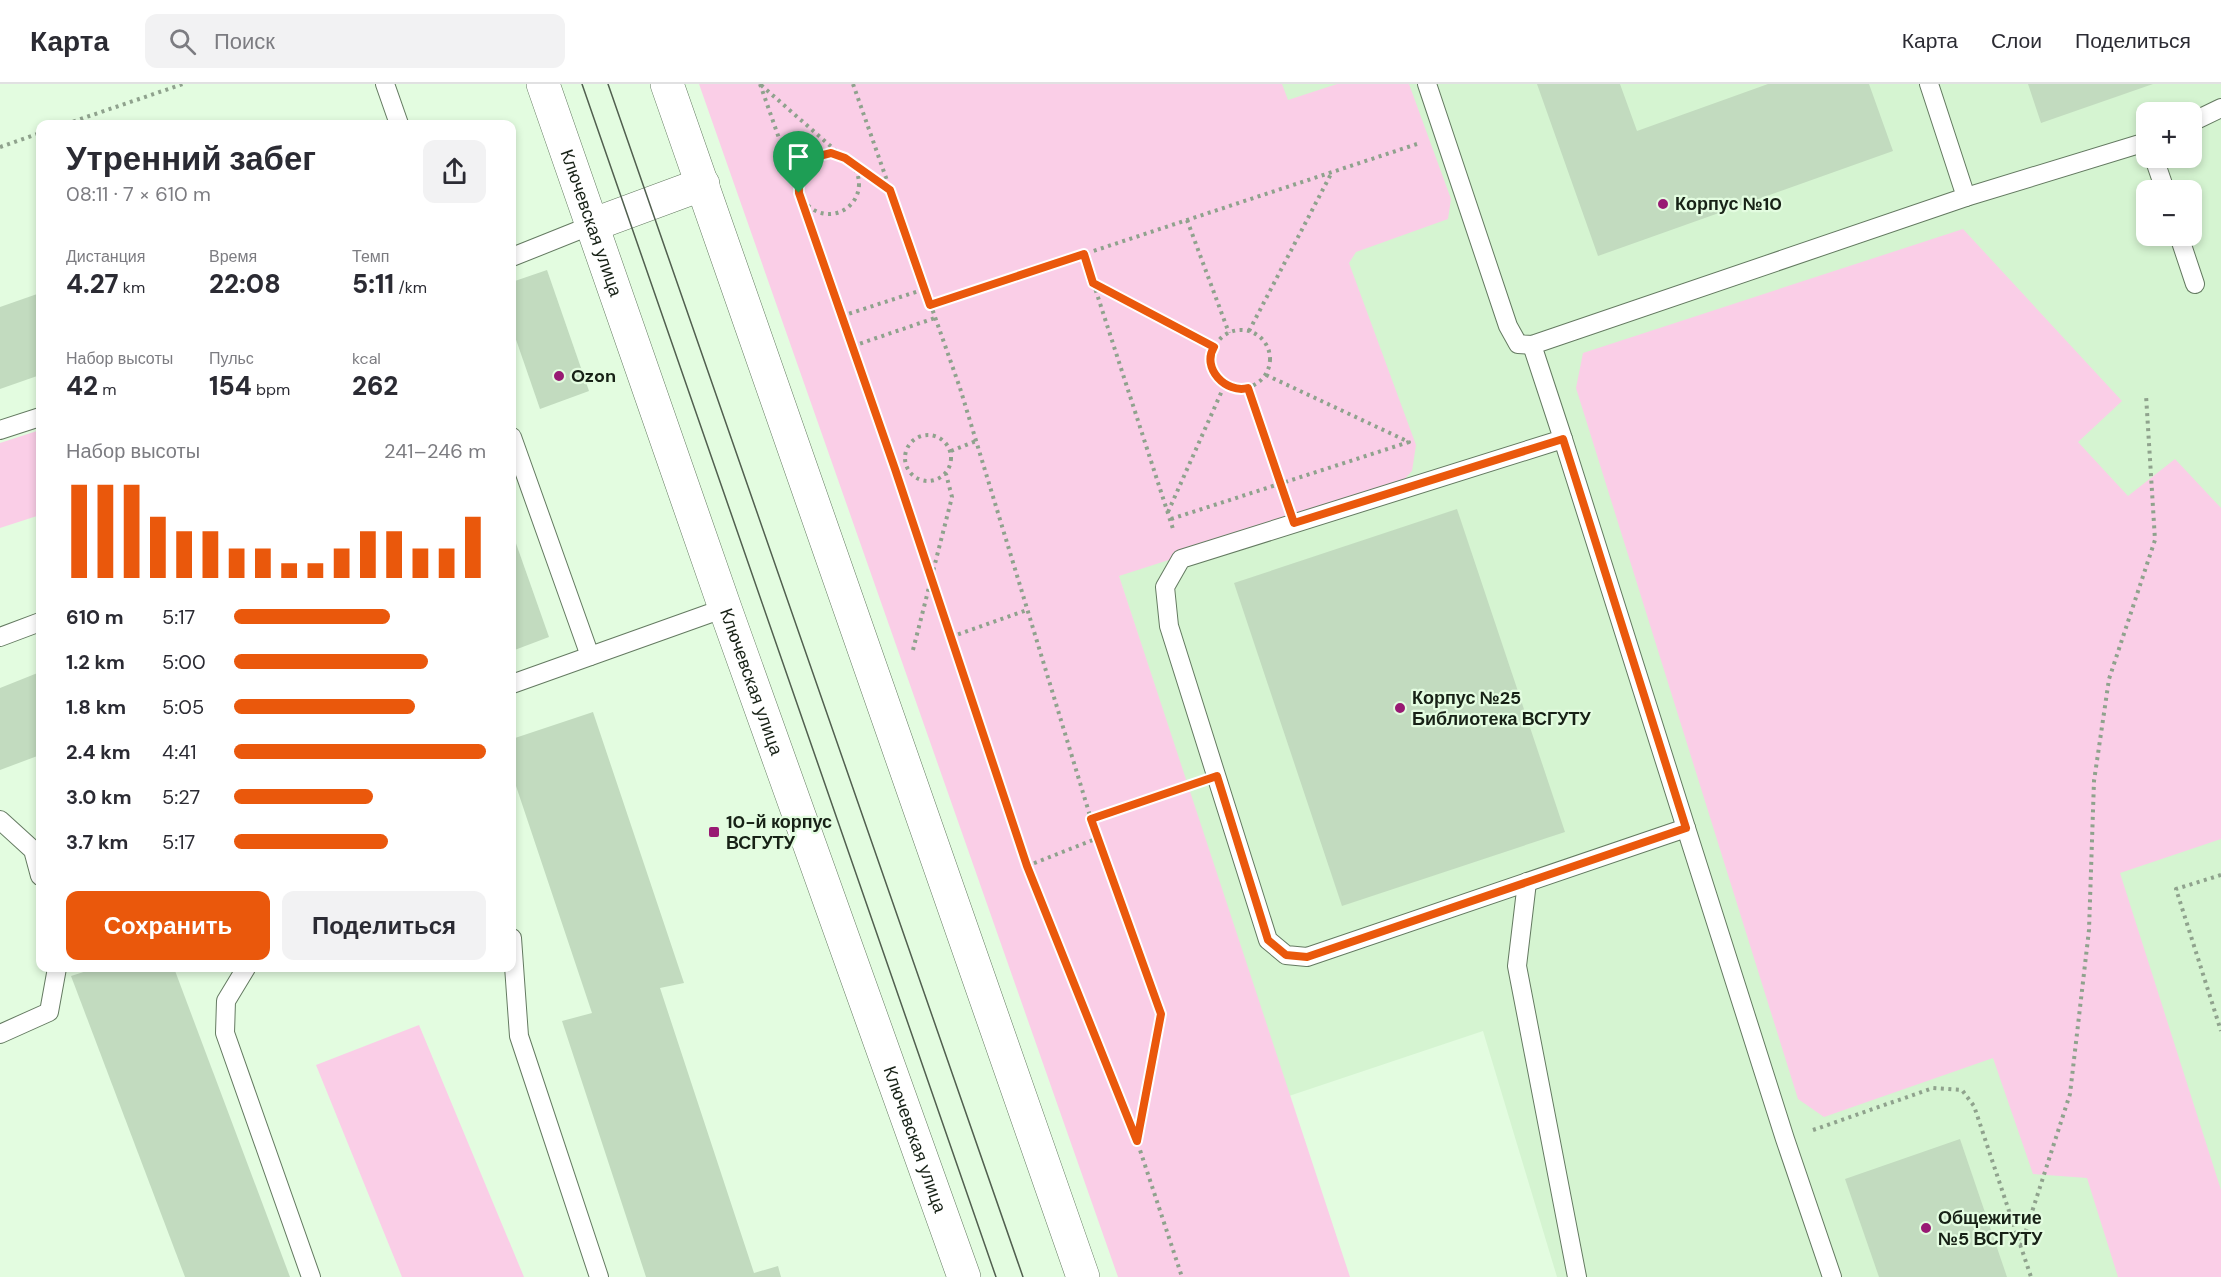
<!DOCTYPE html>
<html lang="ru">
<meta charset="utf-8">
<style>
:root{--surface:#fff;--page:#f2f2f3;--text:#2b2b33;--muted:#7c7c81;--line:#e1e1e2;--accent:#ea580c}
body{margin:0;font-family:"DM Sans",sans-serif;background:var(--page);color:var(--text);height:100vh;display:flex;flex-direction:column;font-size:22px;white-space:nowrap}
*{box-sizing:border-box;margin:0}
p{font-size:20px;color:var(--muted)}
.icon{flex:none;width:33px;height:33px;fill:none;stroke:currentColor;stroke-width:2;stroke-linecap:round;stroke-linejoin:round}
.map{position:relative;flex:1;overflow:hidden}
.drawer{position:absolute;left:36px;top:36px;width:480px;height:852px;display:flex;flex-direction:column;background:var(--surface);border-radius:12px;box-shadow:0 3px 9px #0003}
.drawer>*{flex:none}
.fabs{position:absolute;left:2136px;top:18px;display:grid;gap:12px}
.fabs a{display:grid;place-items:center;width:66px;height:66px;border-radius:12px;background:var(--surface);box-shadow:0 3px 9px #0003;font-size:30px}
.pin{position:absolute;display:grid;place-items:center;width:51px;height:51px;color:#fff;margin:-62px -26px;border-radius:50% 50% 50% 0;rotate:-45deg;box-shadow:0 0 6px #0007}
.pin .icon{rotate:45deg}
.round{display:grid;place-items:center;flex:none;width:63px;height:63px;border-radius:12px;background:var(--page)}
.headline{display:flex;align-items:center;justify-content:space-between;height:102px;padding:0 30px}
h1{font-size:33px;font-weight:800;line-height:45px}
.figures{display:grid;grid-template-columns:repeat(3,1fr);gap:9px;height:102px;padding:6px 30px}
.figures div{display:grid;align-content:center}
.figures b{font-size:26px;font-weight:800}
.figures small{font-size:16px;font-weight:400}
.figures p{font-size:16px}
.chart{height:168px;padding:12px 30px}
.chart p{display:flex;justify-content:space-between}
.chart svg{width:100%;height:108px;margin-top:6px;stroke:var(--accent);stroke-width:6}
.button{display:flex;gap:12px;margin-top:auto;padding:12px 30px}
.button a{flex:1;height:69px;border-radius:12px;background:var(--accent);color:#fff;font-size:24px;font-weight:800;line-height:69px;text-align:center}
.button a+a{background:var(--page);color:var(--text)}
ul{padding:0 30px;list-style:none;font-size:20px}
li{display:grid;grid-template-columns:96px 72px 1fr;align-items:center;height:45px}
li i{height:15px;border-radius:8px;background:var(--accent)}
header{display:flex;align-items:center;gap:36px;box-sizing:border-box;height:84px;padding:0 30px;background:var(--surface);border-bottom:2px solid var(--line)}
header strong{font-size:28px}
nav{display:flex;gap:33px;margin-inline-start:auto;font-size:21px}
.search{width:420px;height:54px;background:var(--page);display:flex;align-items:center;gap:15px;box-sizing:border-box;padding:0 21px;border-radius:12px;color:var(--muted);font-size:22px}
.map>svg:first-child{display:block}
.built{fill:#d5f4d1;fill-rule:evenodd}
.green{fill:#facee7}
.building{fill:#c2dbbf}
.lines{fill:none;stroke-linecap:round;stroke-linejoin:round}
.lane-casing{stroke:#647a61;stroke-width:20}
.secondary-casing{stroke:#647a61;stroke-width:34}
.path{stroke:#8fa28d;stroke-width:4;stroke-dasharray:3 4.5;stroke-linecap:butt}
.lane{stroke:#fff;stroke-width:18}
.secondary{stroke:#fff;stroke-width:33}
.tram{stroke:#515f4f;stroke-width:1.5}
.route-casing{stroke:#fff;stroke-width:12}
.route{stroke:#ea580c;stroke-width:8}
.poi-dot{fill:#981a73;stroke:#e3fce0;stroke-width:2}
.labels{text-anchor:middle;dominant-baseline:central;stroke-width:4.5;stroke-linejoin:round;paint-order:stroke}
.poi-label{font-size:18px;font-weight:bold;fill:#172116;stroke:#e3fce0;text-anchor:start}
.street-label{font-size:18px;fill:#172116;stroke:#e3fce0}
</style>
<header>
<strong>Карта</strong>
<div class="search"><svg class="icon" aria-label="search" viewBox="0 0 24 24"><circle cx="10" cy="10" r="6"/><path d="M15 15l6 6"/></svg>Поиск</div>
<nav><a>Карта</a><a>Слои</a><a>Поделиться</a></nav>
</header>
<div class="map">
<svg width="2221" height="1193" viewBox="0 0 2221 1193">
<rect width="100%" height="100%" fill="#e3fce0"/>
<path class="built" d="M954 0H2221V1193H1557L1483 947 1289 1012 1020 191ZM2146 28H2192V74H2146ZM2146 106H2192V152H2146Z"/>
<g class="green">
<path d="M699 0H1282L1288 16 1337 0H1409L1451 115 1448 135 1356 168 1349 179 1416 361 1412 387 1398 402 1119 492 1350 1193H1118Z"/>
<path d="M1963 145 2122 317 2078 358 2128 412 2175 375 2221 424V755L2120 789 2221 1106V1193H2118L2087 1094 2033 1090 1993 974 1824 1033 1798 1015 1576 304 1583 269Z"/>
<path d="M40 346V431L0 444V359Z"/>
<path d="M419 941 524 1193H402L316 981Z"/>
</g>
<g class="building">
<path d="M1537 0H1620L1637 47 1768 0H1869L1893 67 1598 172Z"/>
<path d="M2028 0H2153L2041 39Z"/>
<path d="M547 186 589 307 540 325 512 244V198Z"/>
<path d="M40 209V291L0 305V223Z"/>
<path d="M1457 425 1565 748 1342 822 1234 499Z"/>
<path d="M512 448 549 553 512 567Z"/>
<path d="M40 588V671L0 686V604Z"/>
<path d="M593 628 684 899 660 904 754 1189 778 1182 781 1193H646L562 937 592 929 512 690V655Z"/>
<path d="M96 884H174L290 1193H185L71 892Z"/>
<path d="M1960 1055 2007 1193H1879L1845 1095Z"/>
</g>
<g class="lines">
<g class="lane-casing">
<g id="lane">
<path d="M385 0 399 40"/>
<path d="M1427 0 1508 242 1518 260 1532 261 1966 113 2146 58"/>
<path d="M1929 0 1966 113"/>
<path d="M2192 38 2221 24"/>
<path d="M2154 74 2165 106"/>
<path d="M2179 152 2195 200"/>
<path d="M512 173 592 141"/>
<path d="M1532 261 1563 355 1181 475 1165 503 1169 542 1268 856 1286 871 1307 873 1686 744 1785 1055 1832 1193"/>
<path d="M0 346 40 333"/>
<path d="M512 353 590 572"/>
<path d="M1563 355 1686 744"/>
<path d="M0 553 40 538"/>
<path d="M512 600 725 524"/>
<path d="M0 736 33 766 40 792"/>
<path d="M1527 798 1517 882 1577 1193"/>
<path d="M512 854 519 952 599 1193"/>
<path d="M246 884 226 917 225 949 311 1193"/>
<path d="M0 950 49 928 57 884"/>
</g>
</g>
<g class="secondary-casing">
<g id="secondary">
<path id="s1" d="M543 0 725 524 964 1193"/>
<path d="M667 0 1083 1193"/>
<path d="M592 141 703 100"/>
</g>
</g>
<g class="path">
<path d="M760 0 895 385 1027 782 1137 1057 1182 1193"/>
<path d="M853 0 960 304 1091 735 1161 930 1137 1056"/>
<path d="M761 1 843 73"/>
<path d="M66 40 183 0"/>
<path d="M0 63 40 49"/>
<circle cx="829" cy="100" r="30"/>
<path d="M854 81 890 106"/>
<path d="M1187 136 1229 249"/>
<path d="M1084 170 1174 448"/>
<path d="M1093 199 1214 263"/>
<path d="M930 221 1417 60"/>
<path d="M842 232 925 205"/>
<circle cx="1241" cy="275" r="29"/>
<path d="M1249 247 1332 88"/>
<path d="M853 262 935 234"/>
<path d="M1248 304 1285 414"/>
<circle cx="928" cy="374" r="23"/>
<path d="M951 367 976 357"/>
<path d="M1168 428 1225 300"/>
<path d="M1171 435 1409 358 1266 291"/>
<path d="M951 553 1027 526"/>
<path d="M913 566 952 413 946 390"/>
<path d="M1091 735 1190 702"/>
<path d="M1027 782 1098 754"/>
<path d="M2221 791 2176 805 2221 947"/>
<path d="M1813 1046 1933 1004 1962 1006 1974 1022 2031 1193"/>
<path d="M2021 1162 2070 1010 2089 846 2094 697 2109 595 2155 456 2146 311"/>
</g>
<use href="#lane" class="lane"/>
<use href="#secondary" class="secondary"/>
<g class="tram">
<path d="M582 0 996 1193"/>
<path d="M608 0 1023 1193"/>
</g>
</g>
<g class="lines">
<g class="route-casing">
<path id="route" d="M831 69 845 74 890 106 930 221 1084 170 1093 199 1214 263C1201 284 1226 310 1248 304L1294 439 1563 355 1686 744 1307 873 1286 871 1268 856 1217 692 1091 735 1161 930 1137 1057 1027 782 895 385 799 109C798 83 807 74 831 69Z"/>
</g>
<use href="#route" class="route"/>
</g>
<g class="poi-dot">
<circle cx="1663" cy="120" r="6"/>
<circle cx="559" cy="292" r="6"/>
<circle cx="1400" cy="624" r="6"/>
<rect x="708" y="742" width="12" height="12" rx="3"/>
<circle cx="1926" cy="1144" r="6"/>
</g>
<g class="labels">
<g class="poi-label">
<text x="1675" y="120">Корпус №10</text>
<text x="571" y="292">Ozon</text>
<text x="1412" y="614">Корпус №25<tspan x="1412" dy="21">Библиотека ВСГУТУ</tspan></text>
<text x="726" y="738">10-й корпус<tspan x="726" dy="21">ВСГУТУ</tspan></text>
<text x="1938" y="1134">Общежитие<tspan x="1938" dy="21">№5 ВСГУТУ</tspan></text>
</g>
<g class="street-label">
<text stroke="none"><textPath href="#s1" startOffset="147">Ключевская улица</textPath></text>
<text stroke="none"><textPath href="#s1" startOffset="633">Ключевская улица</textPath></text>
<text stroke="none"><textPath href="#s1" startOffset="1119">Ключевская улица</textPath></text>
</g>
</g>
</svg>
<div class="fabs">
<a>+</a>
<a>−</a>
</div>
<div class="pin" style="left:799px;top:109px;background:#1e9e55"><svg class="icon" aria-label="arrive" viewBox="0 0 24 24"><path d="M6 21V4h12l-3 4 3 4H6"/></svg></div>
<section class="drawer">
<div class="headline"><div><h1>Утренний забег</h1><p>08:11 · 7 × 610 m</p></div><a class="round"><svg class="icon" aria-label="share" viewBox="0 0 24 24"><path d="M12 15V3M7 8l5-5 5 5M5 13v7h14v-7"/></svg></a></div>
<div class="figures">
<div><p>Дистанция</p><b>4.27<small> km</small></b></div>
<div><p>Время</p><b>22:08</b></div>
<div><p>Темп</p><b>5:11<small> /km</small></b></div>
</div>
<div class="figures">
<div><p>Набор высоты</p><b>42<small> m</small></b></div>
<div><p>Пульс</p><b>154<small> bpm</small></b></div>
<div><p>kcal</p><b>262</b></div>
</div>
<div class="chart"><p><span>Набор высоты</span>241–246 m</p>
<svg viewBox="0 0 160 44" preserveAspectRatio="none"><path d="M5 44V6M15 44V6M25 44V6M35 44V19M45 44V25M55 44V25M65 44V32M75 44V32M85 44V38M95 44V38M105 44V32M115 44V25M125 44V25M135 44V32M145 44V32M155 44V19"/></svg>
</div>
<ul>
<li><b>610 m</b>5:17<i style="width:62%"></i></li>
<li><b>1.2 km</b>5:00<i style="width:77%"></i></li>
<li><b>1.8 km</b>5:05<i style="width:72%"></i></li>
<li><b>2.4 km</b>4:41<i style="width:100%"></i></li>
<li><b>3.0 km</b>5:27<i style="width:55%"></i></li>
<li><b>3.7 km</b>5:17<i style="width:61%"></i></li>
</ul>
<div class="button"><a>Сохранить</a><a>Поделиться</a></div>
</section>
</div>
